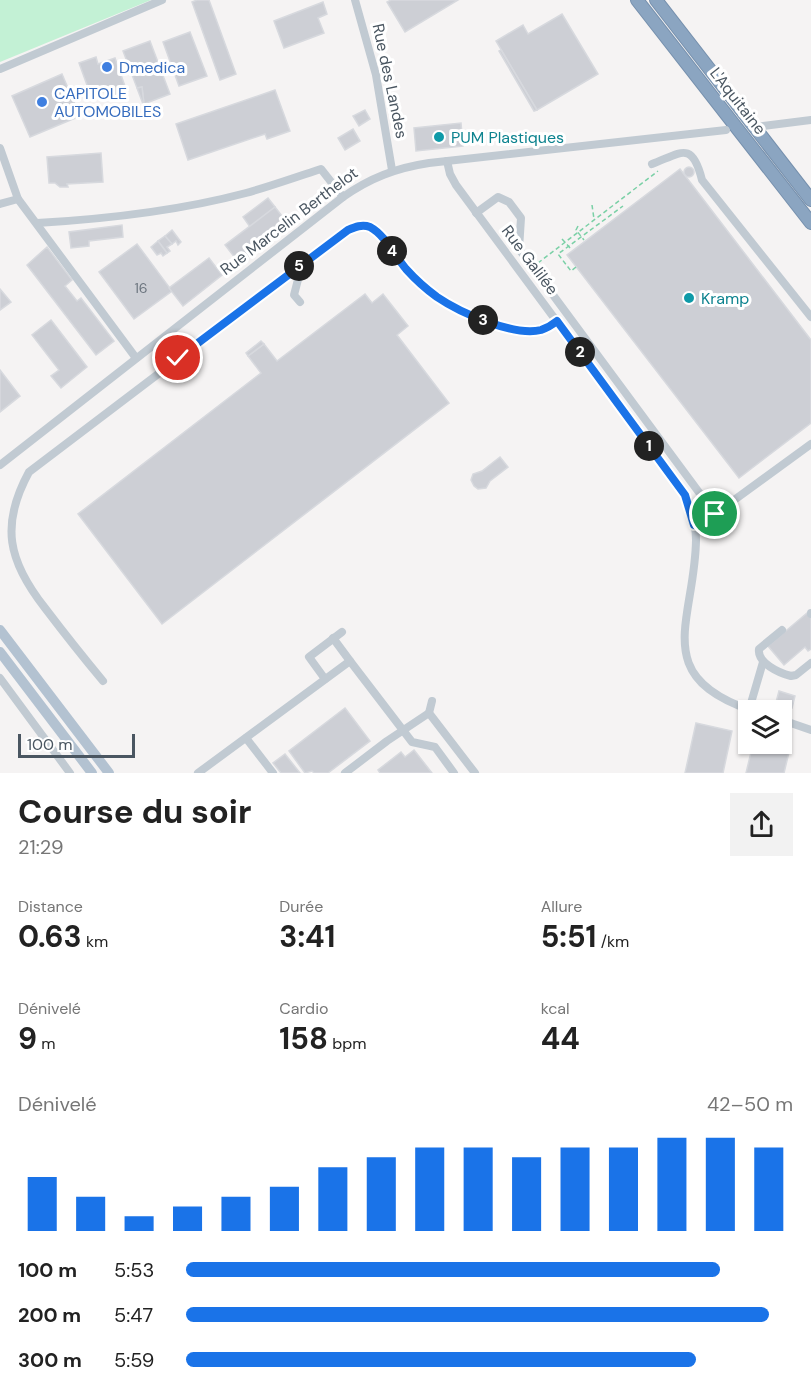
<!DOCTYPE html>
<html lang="fr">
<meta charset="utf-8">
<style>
:root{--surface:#fff;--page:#f2f2f2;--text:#222;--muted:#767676;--accent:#1a73e8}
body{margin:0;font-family:"DM Sans",sans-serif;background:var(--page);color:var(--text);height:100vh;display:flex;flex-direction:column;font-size:22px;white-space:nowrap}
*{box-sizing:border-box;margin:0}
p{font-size:20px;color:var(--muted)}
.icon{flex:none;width:33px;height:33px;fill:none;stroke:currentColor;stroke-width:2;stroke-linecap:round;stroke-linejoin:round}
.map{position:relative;height:773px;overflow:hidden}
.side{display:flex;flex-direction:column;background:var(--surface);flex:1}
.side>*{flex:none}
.tools{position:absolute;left:738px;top:700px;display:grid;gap:12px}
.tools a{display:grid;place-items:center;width:54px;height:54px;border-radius:0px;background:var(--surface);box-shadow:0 2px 4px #0004;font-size:30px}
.scale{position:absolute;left:18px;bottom:15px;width:117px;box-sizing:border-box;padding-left:6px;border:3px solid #4a5661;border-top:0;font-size:16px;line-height:21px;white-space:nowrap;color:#4a5661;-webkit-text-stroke:4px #fff;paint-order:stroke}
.pin{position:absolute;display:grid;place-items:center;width:51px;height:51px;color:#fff;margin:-26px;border:3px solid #fff;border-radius:50%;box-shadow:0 2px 6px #0007}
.km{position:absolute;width:30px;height:30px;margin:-15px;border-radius:50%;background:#222;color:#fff;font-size:16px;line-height:30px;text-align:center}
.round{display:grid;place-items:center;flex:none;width:63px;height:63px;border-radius:0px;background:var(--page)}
.overview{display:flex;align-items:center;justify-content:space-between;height:102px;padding:0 18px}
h1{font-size:33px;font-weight:700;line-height:45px}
.stats{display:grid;grid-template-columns:repeat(3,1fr);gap:9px;height:102px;padding:6px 18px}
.stats div{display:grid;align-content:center}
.stats b{font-size:30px;font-weight:700}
.stats small{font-size:16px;font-weight:400}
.stats p{font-size:16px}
.chart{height:168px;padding:12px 18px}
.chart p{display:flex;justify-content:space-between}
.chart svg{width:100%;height:108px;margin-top:6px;stroke:var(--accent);stroke-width:6}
ul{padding:0 18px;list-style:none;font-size:20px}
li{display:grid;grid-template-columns:96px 72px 1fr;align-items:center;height:45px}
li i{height:15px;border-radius:8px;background:var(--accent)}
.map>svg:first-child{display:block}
.green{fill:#c3f1d5}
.building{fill:#cdcfd5;stroke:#d7d9de;stroke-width:1.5}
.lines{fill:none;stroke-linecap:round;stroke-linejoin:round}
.highway-casing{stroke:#7690ad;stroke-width:14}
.path{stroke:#7ad0a6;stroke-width:1.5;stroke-dasharray:4.5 3;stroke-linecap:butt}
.minor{stroke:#c1cad2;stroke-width:8}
.major{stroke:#b3c2d1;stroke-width:10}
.highway{stroke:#8ba5c1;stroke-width:12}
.route-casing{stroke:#fff;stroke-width:12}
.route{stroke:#1a73e8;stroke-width:8}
.shop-dot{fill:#3f7fe0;stroke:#fff;stroke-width:2}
.culture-dot{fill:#0f9aa8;stroke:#fff;stroke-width:2}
.labels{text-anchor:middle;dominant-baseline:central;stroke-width:6;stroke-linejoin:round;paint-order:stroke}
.number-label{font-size:14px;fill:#6b747e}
.shop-label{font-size:16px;fill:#366cbe;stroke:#fff;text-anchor:start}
.street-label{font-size:16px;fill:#4a5661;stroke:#fff}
.culture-label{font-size:16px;fill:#0d838f;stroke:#fff;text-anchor:start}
</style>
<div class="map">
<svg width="811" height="773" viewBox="0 0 811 773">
<rect width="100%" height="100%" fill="#f5f3f3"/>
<path class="green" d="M0 0H151L0 62Z"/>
<g class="building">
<path d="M197 0H209L236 74 220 80 192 2Z"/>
<path d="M391 0H458L405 32 387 2Z"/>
<path d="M323 2 327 14 318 18 324 33 284 48 274 21Z"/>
<path d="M562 14 598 74 537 110 496 41 523 25 528 34Z"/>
<path d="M190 32 207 76 179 86 163 42Z"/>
<path d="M150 41 170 94 144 104 142 87 137 88 123 51Z"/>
<path d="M501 50 537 110 534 111 499 51Z"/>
<path d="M96 57 98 64 115 58 126 89H124L125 92 110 97 108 90 91 96 79 63Z"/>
<path d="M62 74 80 116 30 137 12 96Z"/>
<path d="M142 87 144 104H143L137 88Z"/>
<path d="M275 90 290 131 267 139 265 134 188 160 176 124Z"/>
<path d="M365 110 370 119 359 126 353 116Z"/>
<path d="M461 123 463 146 416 151 414 128Z"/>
<path d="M353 129 360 141 345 150 338 138Z"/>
<path d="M101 153 103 182 67 184 68 187H60L55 183H49L47 157Z"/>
<circle cx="689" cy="172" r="5"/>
<path d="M680 169 811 340V423L739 478 567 255Z"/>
<path d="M268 198 275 207 250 227 243 217Z"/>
<path d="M275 207 289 225 239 263 225 245Z"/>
<path d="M122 225 123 237 89 241V246L71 248 69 232Z"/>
<path d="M172 230 181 242 178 245 176 241 172 244 165 236Z"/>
<path d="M165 236 172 244 167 247 170 251 167 253 158 241Z"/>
<path d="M158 241 167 253 163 256 161 253 157 255 151 247Z"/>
<path d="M137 244 172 291 134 319 99 272Z"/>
<path d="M47 247 72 280 65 286 77 301 81 298 114 341 96 355 27 265Z"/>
<path d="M209 258 222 275 183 306 169 288Z"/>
<path d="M0 289 11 302 0 310Z"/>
<path d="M365 294 372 303 383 294 408 326 397 335 449 403 162 624 78 514 261 373 248 356 264 344 277 361Z"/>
<path d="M51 320 87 367 61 388 51 376 59 370 32 335Z"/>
<path d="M261 341 264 344 248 356 246 353Z"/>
<path d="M0 370 20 396 0 412Z"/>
<path d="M500 457 508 467 490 481 486 488 478 489 474 486 471 480 473 474 482 471Z"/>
<path d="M807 613 811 618V649L808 651 805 647 784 665 768 646Z"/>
<path d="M779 691 795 696 792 708 776 702Z"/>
<path d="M345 708 370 741 328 773H314L312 771 305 773 289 751Z"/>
<path d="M696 723 732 731 723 773H685Z"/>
<path d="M782 742 791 744 784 773H746L753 744H782Z"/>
<path d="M414 750 432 773H380L378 770 401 752 405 757Z"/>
<path d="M285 754 300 773H281L273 763Z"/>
</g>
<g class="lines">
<g class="highway-casing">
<g id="highway">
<path d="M637 0 811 223"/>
<path d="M656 0 811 200"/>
</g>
</g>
<g class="path">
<path d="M592 205 594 219"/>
<path d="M578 226 576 230 584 240"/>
<path d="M562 239 571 249"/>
<path d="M538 263 658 171"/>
<path d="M576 267 571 271 558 254 623 206"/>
</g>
<g class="minor">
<path d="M355 0 376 75 392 170"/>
<path d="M0 69 162 0"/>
<path d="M763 126 811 120"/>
<path d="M0 148 18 199 136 358"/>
<path d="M447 161 450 174 456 185 685 495C691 509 696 524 696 540 695 620 648 676 753 711"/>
<path d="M652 164C681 153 692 140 702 180L811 317"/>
<path d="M0 204 18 199"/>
<path d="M476 213 498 197 509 202 521 218 519 249 715 514 811 444"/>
<path d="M37 223C107 219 178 211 246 193 271 186 296 177 321 169L343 197"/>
<path d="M300 302 294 295 302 264"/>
<path d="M0 465 343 197C370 178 396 168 429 163L726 130"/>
<path d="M695 525 715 514"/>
<path d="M811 613V614"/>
<path d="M782 630 759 649C757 663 779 673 791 676L796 675 811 663"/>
<path d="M333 638 350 661"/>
<path d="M0 678 70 773"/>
<path d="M325 679 309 657 342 632"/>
<path d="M103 681C83 657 64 633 45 608 8 561 0 525 29 472L348 230C355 227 362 224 370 227 385 235 395 257 406 269 415 279 426 289 437 297 459 312 514 337 541 330 547 328 552 325 557 321"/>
<path d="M432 701 429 713 475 773"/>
<path d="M749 710 763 662"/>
<path d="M782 720 811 730"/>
<path d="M246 738 273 773"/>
<path d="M198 773 350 661 412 742 435 747 454 773"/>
<path d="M345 773 387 741 429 713"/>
</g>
<g class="major">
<path d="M0 630 109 773"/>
<path d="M0 652 92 773"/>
</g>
<use href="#highway" class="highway"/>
</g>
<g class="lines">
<g class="route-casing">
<path id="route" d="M178 358 348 230C355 227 362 224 370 227 385 235 395 256 406 269 415 279 426 289 437 297 459 312 514 337 541 330 547 328 552 325 557 321L685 495 694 525 715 514"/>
</g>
<use href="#route" class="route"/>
</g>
<g class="shop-dot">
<circle cx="107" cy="67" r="6"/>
<circle cx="42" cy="102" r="6"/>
</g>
<g class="culture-dot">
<circle cx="439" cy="137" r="6"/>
<circle cx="689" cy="298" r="6"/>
</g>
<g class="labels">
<g class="number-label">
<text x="141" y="288">16</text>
</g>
<g class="shop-label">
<text x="119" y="67">Dmedica</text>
<text x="54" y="93">CAPITOLE<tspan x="54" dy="18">AUTOMOBILES</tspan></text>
</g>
<g class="street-label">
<text transform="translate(390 81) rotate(78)">Rue des Landes</text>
<text transform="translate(738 101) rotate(52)">L'Aquitaine</text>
<text transform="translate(289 221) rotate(-37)">Rue Marcelin Berthelot</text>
<text transform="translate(530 260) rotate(53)">Rue Galilée</text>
</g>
<g class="culture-label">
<text x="451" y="137">PUM Plastiques</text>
<text x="701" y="298">Kramp</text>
</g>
</g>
</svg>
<div class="tools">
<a><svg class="icon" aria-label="layers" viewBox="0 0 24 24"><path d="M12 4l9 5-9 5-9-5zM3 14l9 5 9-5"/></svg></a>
</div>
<div class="scale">100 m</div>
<div class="pin" style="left:715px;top:514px;background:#1e9e55"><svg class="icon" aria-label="arrive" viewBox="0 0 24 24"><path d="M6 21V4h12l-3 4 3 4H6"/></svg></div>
<div class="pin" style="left:178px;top:358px;background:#d93025"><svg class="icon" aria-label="check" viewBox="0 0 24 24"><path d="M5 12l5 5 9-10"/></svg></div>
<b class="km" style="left:649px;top:446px">1</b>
<b class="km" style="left:580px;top:352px">2</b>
<b class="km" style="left:483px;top:320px">3</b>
<b class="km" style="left:392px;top:251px">4</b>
<b class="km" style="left:299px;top:266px">5</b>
</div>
<section class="side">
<div class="overview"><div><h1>Course du soir</h1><p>21:29</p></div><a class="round"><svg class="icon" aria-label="share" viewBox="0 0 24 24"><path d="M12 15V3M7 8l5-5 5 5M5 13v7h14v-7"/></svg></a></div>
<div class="stats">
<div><p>Distance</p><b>0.63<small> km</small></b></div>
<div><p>Durée</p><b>3:41</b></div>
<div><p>Allure</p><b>5:51<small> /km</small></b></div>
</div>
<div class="stats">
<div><p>Dénivelé</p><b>9<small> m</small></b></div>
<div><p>Cardio</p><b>158<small> bpm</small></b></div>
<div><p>kcal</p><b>44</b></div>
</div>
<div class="chart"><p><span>Dénivelé</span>42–50 m</p>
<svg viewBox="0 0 160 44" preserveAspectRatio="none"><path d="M5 44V22M15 44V30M25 44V38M35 44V34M45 44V30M55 44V26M65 44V18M75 44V14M85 44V10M95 44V10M105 44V14M115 44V10M125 44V10M135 44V6M145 44V6M155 44V10"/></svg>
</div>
<ul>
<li><b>100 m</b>5:53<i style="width:88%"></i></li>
<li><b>200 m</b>5:47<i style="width:96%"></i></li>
<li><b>300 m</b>5:59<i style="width:84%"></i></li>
</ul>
</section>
